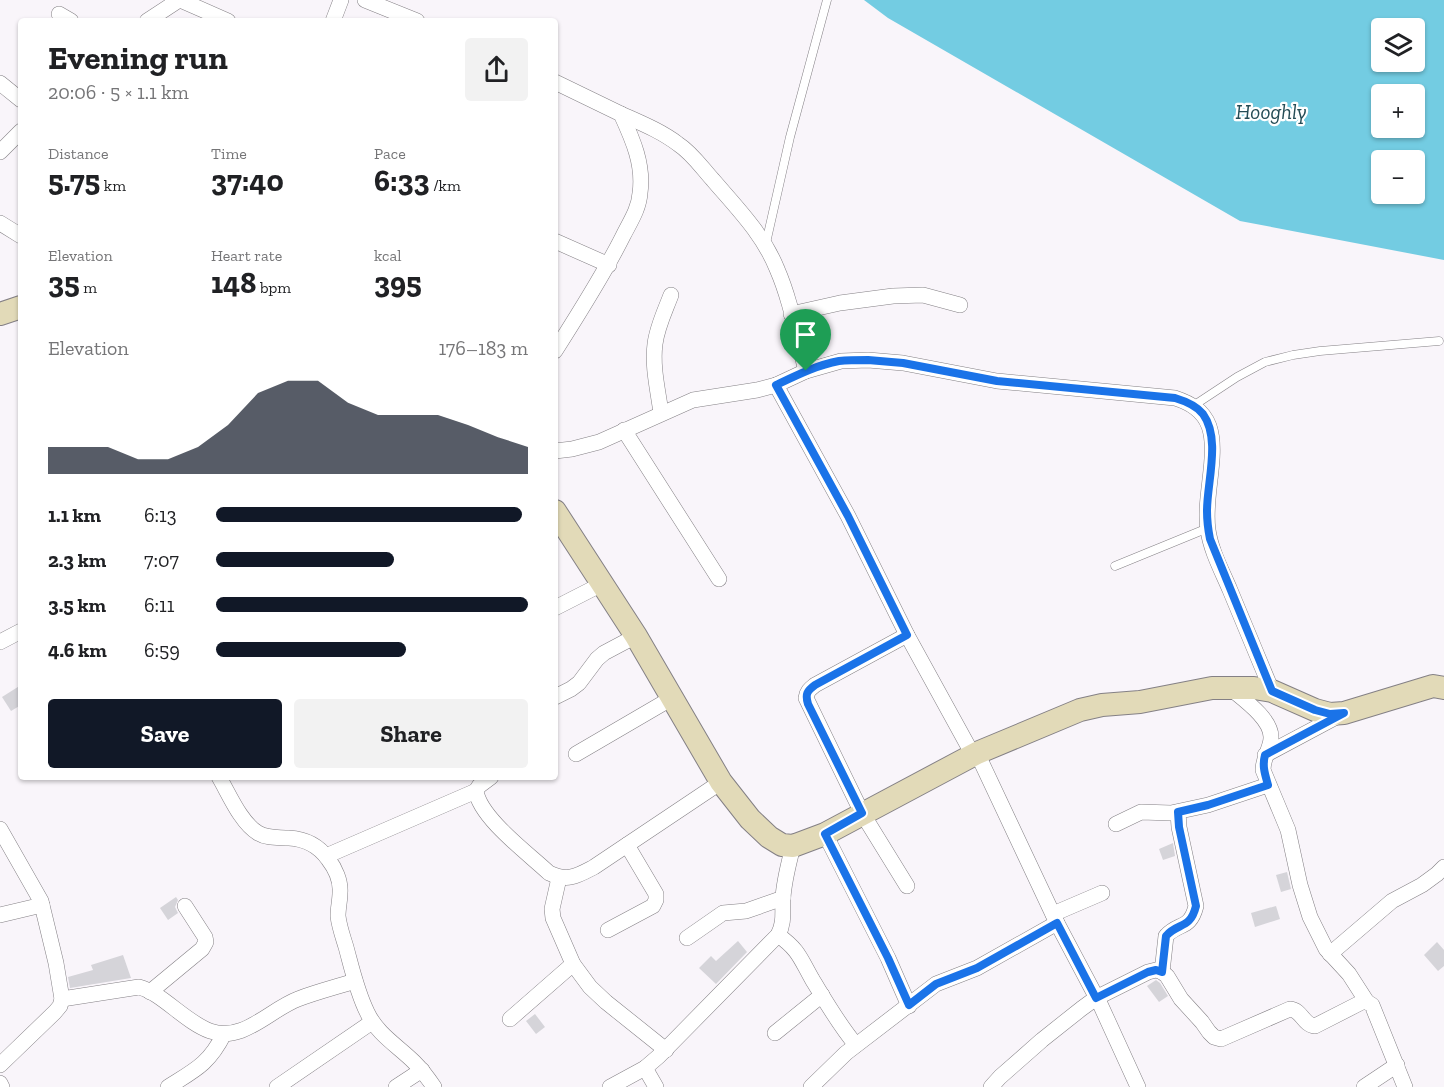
<!DOCTYPE html>
<meta charset="utf-8">
<style>
:root{--surface:#fff;--page:#f2f2f2;--text:#202124;--muted:#757577;--accent:#111827}
body{margin:0;font-family:"Zilla Slab",serif;background:var(--page);color:var(--text);height:100vh;display:flex;flex-direction:column;font-size:22px;white-space:nowrap}
*{box-sizing:border-box;margin:0}
p{font-size:20px;color:var(--muted)}
.icon{flex:none;width:33px;height:33px;fill:none;stroke:currentColor;stroke-width:2;stroke-linecap:round;stroke-linejoin:round}
.map{position:relative;flex:1;overflow:hidden}
.drawer{position:absolute;left:18px;top:18px;width:540px;height:762px;display:flex;flex-direction:column;background:var(--surface);border-radius:6px;box-shadow:0 2px 4px #0004}
.drawer>*{flex:none}
.fabs{position:absolute;left:1371px;top:18px;display:grid;gap:12px}
.fabs a{display:grid;place-items:center;width:54px;height:54px;border-radius:6px;background:var(--surface);box-shadow:0 2px 4px #0004;font-size:30px}
.pin{position:absolute;display:grid;place-items:center;width:51px;height:51px;color:#fff;margin:-62px -26px;border-radius:50% 50% 50% 0;rotate:-45deg;box-shadow:0 0 6px #0007}
.pin .icon{rotate:45deg}
.round{display:grid;place-items:center;flex:none;width:63px;height:63px;border-radius:6px;background:var(--page)}
.head{display:flex;align-items:center;justify-content:space-between;height:102px;padding:0 30px}
h1{font-size:33px;font-weight:700;line-height:45px}
.figures{display:grid;grid-template-columns:repeat(3,1fr);gap:9px;height:102px;padding:6px 30px}
.figures div{display:grid;align-content:center}
.figures b{font-size:30px;font-weight:700}
.figures small{font-size:16px;font-weight:400}
.figures p{font-size:16px}
.chart{height:168px;padding:12px 30px}
.chart p{display:flex;justify-content:space-between}
.chart svg{width:100%;height:108px;margin-top:6px;fill:var(--accent);opacity:.7}
.primary-button{display:flex;gap:12px;margin-top:auto;padding:12px 30px}
.primary-button a{flex:1;height:69px;border-radius:6px;background:var(--accent);color:#fff;font-size:24px;font-weight:700;line-height:69px;text-align:center}
.primary-button a+a{background:var(--page);color:var(--text)}
ul{padding:0 30px;list-style:none;font-size:20px}
li{display:grid;grid-template-columns:96px 72px 1fr;align-items:center;height:45px}
li i{height:15px;border-radius:8px;background:var(--accent)}
.map>svg:first-child{display:block}
.water{fill:#73cce2;fill-rule:evenodd}
.building{fill:#d5d4d9}
.lines{fill:none;stroke-linecap:round;stroke-linejoin:round}
.service-casing{stroke:#848085;stroke-width:9}
.minor-casing{stroke:#848085;stroke-width:16}
.secondary-casing{stroke:#848085;stroke-width:24}
.service{stroke:#fff;stroke-width:8}
.minor{stroke:#fff;stroke-width:15}
.secondary{stroke:#e2dab8;stroke-width:22}
.route-casing{stroke:#fff;stroke-width:12}
.route{stroke:#1a73e8;stroke-width:8}
.labels{text-anchor:middle;dominant-baseline:central;stroke-width:4.5;stroke-linejoin:round;paint-order:stroke}
.water-label{font-size:21px;font-style:italic;fill:#244c56;stroke:#fff}
</style>
<div class="map">
<svg width="1444" height="1087" viewBox="0 0 1444 1087">
<rect width="100%" height="100%" fill="#f9f5fa"/>
<path class="water" d="M864 0H1444V260L1240 221 888 18ZM1382 28H1414V62H1382ZM1382 94H1414V128H1382ZM1382 160H1414V194H1382Z"/>
<g class="building">
<path d="M21 685V705L11 711 2 697Z"/>
<path d="M1173 843 1175 856 1163 860 1159 849Z"/>
<path d="M1287 872 1291 889 1281 892 1276 875Z"/>
<path d="M176 897 178 900 175 907 178 913 168 920 160 908Z"/>
<path d="M1276 906 1280 919 1255 927 1251 913Z"/>
<path d="M738 941 747 952 716 984 699 968 711 956 716 961Z"/>
<path d="M1437 942 1444 950V966L1438 971 1424 955Z"/>
<path d="M123 955 131 978 70 988 68 977 93 970 91 965Z"/>
<path d="M1156 980 1160 983 1168 996 1159 1002 1147 986Z"/>
<path d="M535 1014 545 1027 536 1034 526 1021Z"/>
</g>
<g class="lines">
<g class="service-casing">
<g id="service">
<path d="M766 243 790 137 827 0"/>
<path d="M1193 406 1237 377 1265 362 1293 355 1320 351 1439 341"/>
<path d="M1115 566 1208 528"/>
</g>
</g>
<g class="minor-casing">
<g id="minor">
<path d="M180 0 228 21"/>
<path d="M365 0 417 21"/>
<path d="M59 14 71 21"/>
<path d="M147 21 179 0"/>
<path d="M333 21 341 0"/>
<path d="M555 82 621 114C633 140 644 165 640 193 639 209 630 222 623 236 603 276 579 313 555 351"/>
<path d="M0 83 21 100"/>
<path d="M621 114C641 123 661 131 678 144 692 153 702 168 713 180 737 208 763 234 777 269 791 301 797 337 806 371"/>
<path d="M0 152 21 131"/>
<path d="M0 223 21 236"/>
<path d="M555 241 609 265"/>
<path d="M791 314 840 303 893 296 923 295 960 305"/>
<path d="M776 385 848 516 907 635 973 755"/>
<path d="M661 413C658 390 652 367 655 344 657 327 665 311 671 295"/>
<path d="M624 430 719 579"/>
<path d="M555 451 572 449 599 442 693 400 757 390 776 385 806 371 841 361 868 360 903 363 997 381 1175 398C1190 403 1203 410 1209 426 1219 455 1203 497 1208 530 1211 551 1222 571 1230 590 1244 624 1258 657 1272 691"/>
<path d="M555 608 602 584"/>
<path d="M0 642 21 631"/>
<path d="M1230 688C1243 699 1272 719 1271 738 1271 748 1263 757 1263 770L1288 830 1300 885 1310 917 1326 949 1349 974 1367 1002"/>
<path d="M555 697 571 689 579 683 597 659 604 653 636 636"/>
<path d="M977 753 1057 923 1101 1006 1138 1087"/>
<path d="M576 754 672 698"/>
<path d="M1265 755 1342 714"/>
<path d="M219 777C229 794 241 823 258 833 268 839 279 837 289 838 305 839 319 846 328 859 335 868 341 881 340 893 340 900 338 908 338 916 339 926 343 937 346 947 352 969 357 992 367 1012 377 1034 398 1046 414 1062 422 1070 428 1078 434 1087"/>
<path d="M491 777 479 786 476 791C480 818 529 854 549 873 568 882 577 876 594 867L721 782"/>
<path d="M1116 824 1141 812 1171 813 1208 805 1268 785"/>
<path d="M0 829 41 901 56 963 62 999 60 1006 55 1012 0 1065"/>
<path d="M825 834 888 958 909 1006"/>
<path d="M326 856 476 791"/>
<path d="M559 878 552 909 553 918 573 964 590 987 606 1002 666 1050"/>
<path d="M907 886 862 813 806 698C807 691 810 689 815 685L907 635"/>
<path d="M1053 914 1102 893"/>
<path d="M0 915 42 905"/>
<path d="M608 930 653 906 656 900V894L627 845"/>
<path d="M778 935C799 950 800 958 812 979 826 1002 839 1025 856 1045"/>
<path d="M687 938 723 913 746 911 783 898"/>
<path d="M1330 954 1392 901 1422 885 1437 874 1444 867"/>
<path d="M1162 972 1166 936C1179 922 1190 930 1196 906L1179 827 1178 812"/>
<path d="M150 992 202 949 206 942 205 937 185 906"/>
<path d="M62 999 139 987C162 993 185 1022 210 1031 243 1043 269 1010 298 999 316 992 336 987 355 981"/>
<path d="M510 1019 573 964"/>
<path d="M775 1033 822 995"/>
<path d="M645 1068 656 1087"/>
<path d="M0 1083 2 1087"/>
<path d="M168 1087C195 1070 209 1064 224 1034"/>
<path d="M277 1087 372 1022"/>
<path d="M396 1087 422 1070"/>
<path d="M610 1087 645 1068 659 1056 778 935C785 922 782 911 783 898 784 880 789 863 793 846"/>
<path d="M811 1087 846 1053 936 984 977 968 1057 923"/>
<path d="M991 1087 1000 1077 1042 1040 1081 1009 1096 998 1148 972 1156 970 1162 972 1167 976 1181 999 1202 1022 1209 1032 1214 1037 1221 1039 1290 1009C1302 1010 1303 1025 1315 1026L1362 1002H1367L1372 1005 1405 1087"/>
<path d="M1364 1087 1397 1065"/>
</g>
</g>
<g class="secondary-casing">
<g id="secondary">
<path d="M0 314 21 307"/>
<path d="M555 511 636 636 721 782 750 819 769 837 782 845 793 846 825 834 977 753 1080 710 1102 705 1140 702 1212 688H1254L1272 691 1315 710 1330 714 1344 713 1433 686 1444 688"/>
</g>
</g>
<use href="#service" class="service"/>
<use href="#minor" class="minor"/>
<use href="#secondary" class="secondary"/>
</g>
<g class="lines">
<g class="route-casing">
<path id="route" d="M868 360 903 363 997 381 1175 398C1185 401 1196 405 1203 414 1221 439 1207 482 1207 511 1207 520 1208 529 1210 539L1272 691 1315 710 1330 714 1344 713 1265 755C1262 766 1265 774 1268 785L1208 805 1178 812 1179 827 1196 906C1190 930 1178 922 1166 936L1162 972 1156 970 1148 972 1096 998 1057 923 977 968 936 984 909 1005 888 958 825 834 862 813 808 704C805 694 807 691 815 685L907 635 848 516 776 385C797 375 817 365 839 361 849 360 859 360 868 360Z"/>
</g>
<use href="#route" class="route"/>
</g>
<g class="labels">
<g class="water-label">
<text x="1271" y="111">Hooghly</text>
</g>
</g>
</svg>
<div class="fabs">
<a><svg class="icon" aria-label="layers" viewBox="0 0 24 24"><path d="M12 4l9 5-9 5-9-5zM3 14l9 5 9-5"/></svg></a>
<a>+</a>
<a>−</a>
</div>
<div class="pin" style="left:806px;top:371px;background:#1e9e55"><svg class="icon" aria-label="arrive" viewBox="0 0 24 24"><path d="M6 21V4h12l-3 4 3 4H6"/></svg></div>
<section class="drawer">
<div class="head"><div><h1>Evening run</h1><p>20:06 · 5 × 1.1 km</p></div><a class="round"><svg class="icon" aria-label="share" viewBox="0 0 24 24"><path d="M12 15V3M7 8l5-5 5 5M5 13v7h14v-7"/></svg></a></div>
<div class="figures">
<div><p>Distance</p><b>5.75<small> km</small></b></div>
<div><p>Time</p><b>37:40</b></div>
<div><p>Pace</p><b>6:33<small> /km</small></b></div>
</div>
<div class="figures">
<div><p>Elevation</p><b>35<small> m</small></b></div>
<div><p>Heart rate</p><b>148<small> bpm</small></b></div>
<div><p>kcal</p><b>395</b></div>
</div>
<div class="chart"><p><span>Elevation</span>176–183 m</p>
<svg viewBox="0 0 160 44" preserveAspectRatio="none"><path d="M0 44V33L10 33L20 33L30 38L40 38L50 33L60 24L70 11L80 6L90 6L100 15L110 20L120 20L130 20L140 24L150 29L160 33V44z"/></svg>
</div>
<ul>
<li><b>1.1 km</b>6:13<i style="width:98%"></i></li>
<li><b>2.3 km</b>7:07<i style="width:57%"></i></li>
<li><b>3.5 km</b>6:11<i style="width:100%"></i></li>
<li><b>4.6 km</b>6:59<i style="width:61%"></i></li>
</ul>
<div class="primary-button"><a>Save</a><a>Share</a></div>
</section>
</div>
